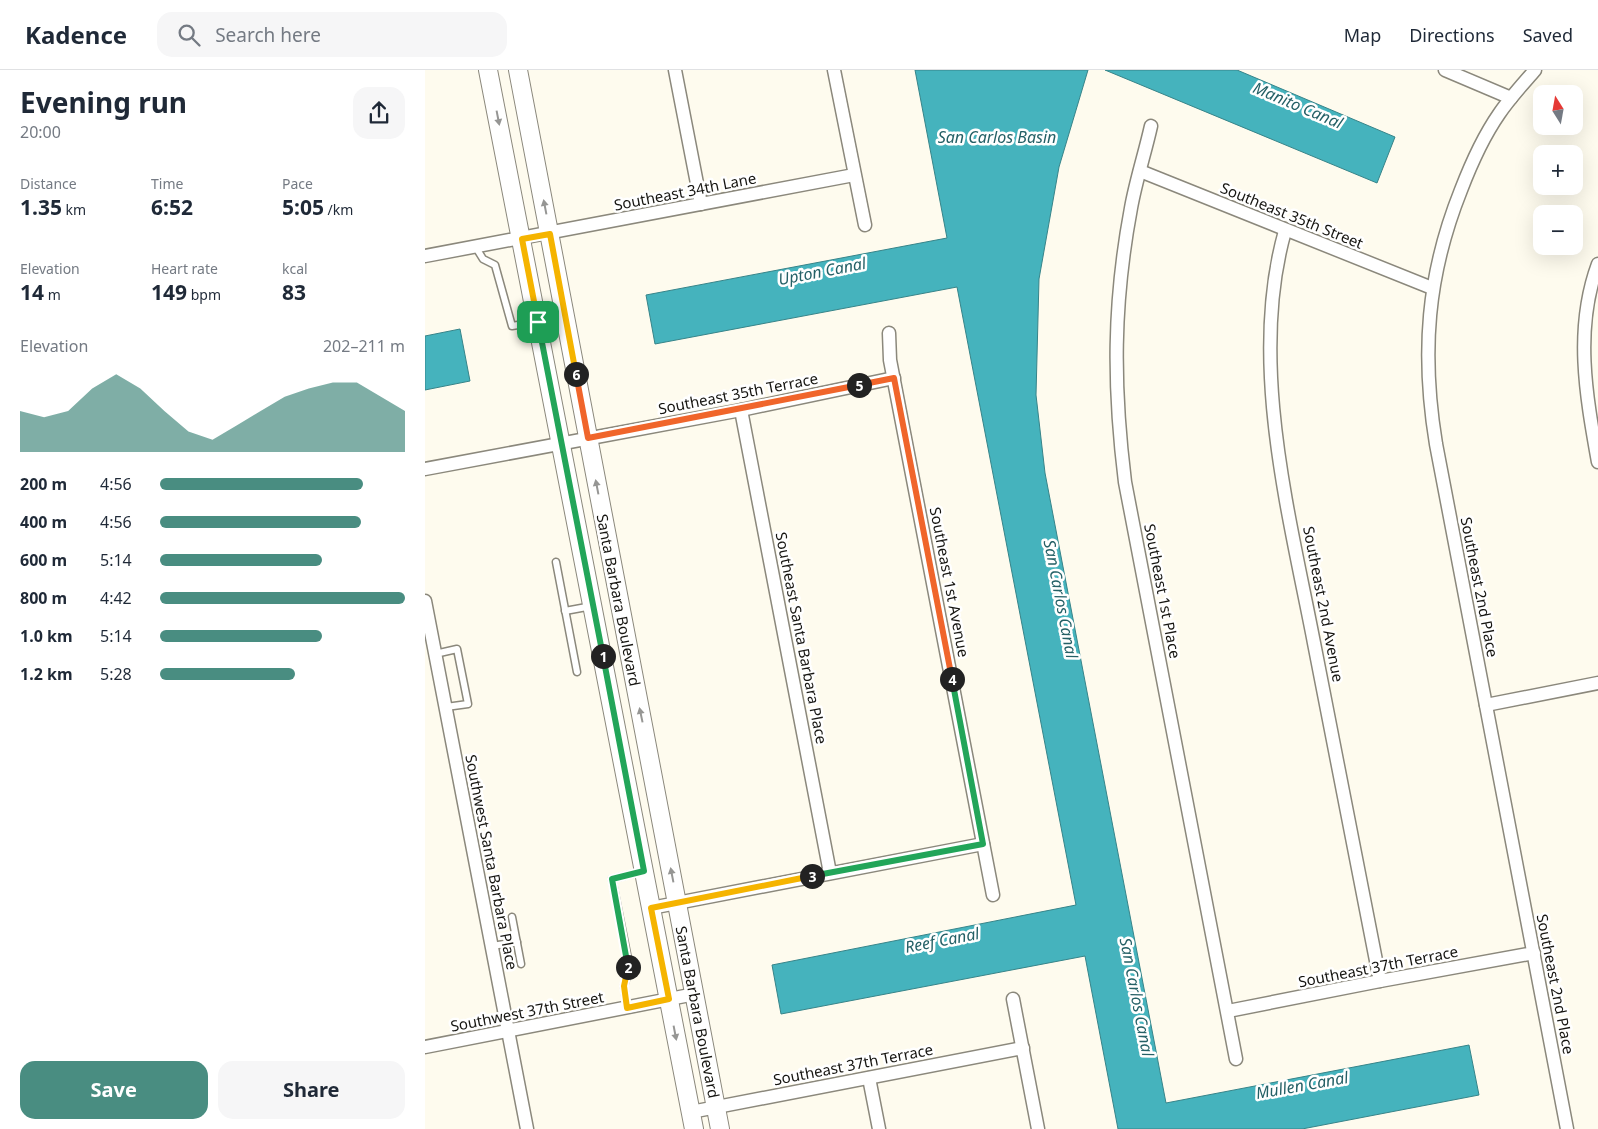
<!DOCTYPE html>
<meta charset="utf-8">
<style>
:root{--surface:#fff;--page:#f6f6f7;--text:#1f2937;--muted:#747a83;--line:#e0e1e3;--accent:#498d81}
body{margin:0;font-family:"Noto Sans",sans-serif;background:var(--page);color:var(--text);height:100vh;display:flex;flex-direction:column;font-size:19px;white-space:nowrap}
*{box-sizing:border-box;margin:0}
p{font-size:16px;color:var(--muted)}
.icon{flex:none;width:28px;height:28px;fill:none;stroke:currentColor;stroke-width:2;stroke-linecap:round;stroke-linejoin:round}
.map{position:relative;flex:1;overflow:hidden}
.drawer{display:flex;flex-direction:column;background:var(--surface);width:425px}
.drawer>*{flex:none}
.needle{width:32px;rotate:349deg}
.fabs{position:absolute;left:1108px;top:15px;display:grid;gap:10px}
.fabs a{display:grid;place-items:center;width:50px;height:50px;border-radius:10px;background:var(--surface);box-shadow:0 5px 20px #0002;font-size:25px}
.pin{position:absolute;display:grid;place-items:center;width:42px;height:42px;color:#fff;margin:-21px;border-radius:10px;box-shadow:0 2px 8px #0006}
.km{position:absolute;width:25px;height:25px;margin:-12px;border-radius:50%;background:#222;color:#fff;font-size:14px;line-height:25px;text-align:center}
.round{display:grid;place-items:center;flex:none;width:52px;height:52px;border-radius:15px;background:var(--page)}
.head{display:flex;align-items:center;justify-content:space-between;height:85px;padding:0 20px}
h1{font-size:28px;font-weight:700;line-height:38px}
.figures{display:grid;grid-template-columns:repeat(3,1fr);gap:8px;height:85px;padding:5px 20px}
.figures div{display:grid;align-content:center}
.figures b{font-size:21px;font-weight:700}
.figures small{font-size:14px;font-weight:400}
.figures p{font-size:14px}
.chart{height:140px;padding:10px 20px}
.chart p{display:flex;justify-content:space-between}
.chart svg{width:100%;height:90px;margin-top:5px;fill:var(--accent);opacity:.7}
.action{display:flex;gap:10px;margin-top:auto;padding:10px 20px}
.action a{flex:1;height:58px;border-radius:15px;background:var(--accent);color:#fff;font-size:20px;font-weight:700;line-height:58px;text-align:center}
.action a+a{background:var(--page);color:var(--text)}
ul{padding:0 20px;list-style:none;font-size:16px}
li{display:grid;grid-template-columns:80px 60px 1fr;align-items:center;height:38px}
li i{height:12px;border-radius:6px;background:var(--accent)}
header{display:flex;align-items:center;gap:30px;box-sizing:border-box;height:70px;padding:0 25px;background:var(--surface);border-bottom:1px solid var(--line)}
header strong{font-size:24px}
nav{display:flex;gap:28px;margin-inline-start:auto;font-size:18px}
.search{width:350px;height:45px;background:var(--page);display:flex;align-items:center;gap:12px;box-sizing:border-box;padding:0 18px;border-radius:15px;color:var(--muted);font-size:19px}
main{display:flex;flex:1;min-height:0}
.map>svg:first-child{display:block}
.water{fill:#45b3bd;stroke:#378489}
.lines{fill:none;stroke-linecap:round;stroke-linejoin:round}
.lane-casing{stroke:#8b887c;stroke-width:9}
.street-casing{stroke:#8b887c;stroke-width:15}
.secondary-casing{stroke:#8b887c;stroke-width:20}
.lane{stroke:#fff;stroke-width:6}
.street{stroke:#fff;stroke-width:12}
.secondary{stroke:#fff;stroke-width:18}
.oneway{fill:#969694}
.split-1-casing{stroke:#fff;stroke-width:10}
.split-2-casing{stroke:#fff;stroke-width:10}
.split-3-casing{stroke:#fff;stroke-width:10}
.split-4-casing{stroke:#fff;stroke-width:10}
.split-5-casing{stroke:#fff;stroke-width:10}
.split-6-casing{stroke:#fff;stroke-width:10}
.split-7-casing{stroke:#fff;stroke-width:10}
.split-1{stroke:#22a559;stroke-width:6}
.split-2{stroke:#22a559;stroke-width:6}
.split-3{stroke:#f5b400;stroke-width:6}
.split-4{stroke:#22a559;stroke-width:6}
.split-5{stroke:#f0652b;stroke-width:6}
.split-6{stroke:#f0652b;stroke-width:6}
.split-7{stroke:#f5b400;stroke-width:6}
.labels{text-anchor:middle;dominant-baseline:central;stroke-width:5;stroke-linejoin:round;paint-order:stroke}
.street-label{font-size:15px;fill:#161511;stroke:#fff}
.water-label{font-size:16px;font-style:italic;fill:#246066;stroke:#fff}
</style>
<header>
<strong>Kadence</strong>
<div class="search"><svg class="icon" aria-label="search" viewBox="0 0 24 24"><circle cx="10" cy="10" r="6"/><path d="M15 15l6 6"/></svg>Search here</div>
<nav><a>Map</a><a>Directions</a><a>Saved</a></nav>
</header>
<main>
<section class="drawer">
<div class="head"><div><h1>Evening run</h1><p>20:00</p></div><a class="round"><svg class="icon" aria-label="share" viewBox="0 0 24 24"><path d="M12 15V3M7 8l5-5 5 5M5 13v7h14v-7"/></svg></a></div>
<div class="figures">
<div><p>Distance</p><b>1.35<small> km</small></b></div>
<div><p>Time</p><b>6:52</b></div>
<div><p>Pace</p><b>5:05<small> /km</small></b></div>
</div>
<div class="figures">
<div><p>Elevation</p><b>14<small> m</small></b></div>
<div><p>Heart rate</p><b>149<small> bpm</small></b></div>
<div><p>kcal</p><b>83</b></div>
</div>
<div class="chart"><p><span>Elevation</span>202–211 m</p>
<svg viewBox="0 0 160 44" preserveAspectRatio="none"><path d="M0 44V24L10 27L20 24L30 13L40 6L50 13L60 24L70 34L80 38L90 31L100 24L110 17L120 13L130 10L140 10L150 17L160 24V44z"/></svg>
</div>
<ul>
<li><b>200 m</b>4:56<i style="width:83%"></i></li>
<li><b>400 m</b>4:56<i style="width:82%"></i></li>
<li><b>600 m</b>5:14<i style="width:66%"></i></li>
<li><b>800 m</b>4:42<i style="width:100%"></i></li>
<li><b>1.0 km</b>5:14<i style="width:66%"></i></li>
<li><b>1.2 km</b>5:28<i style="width:55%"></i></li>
</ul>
<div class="action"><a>Save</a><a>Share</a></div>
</section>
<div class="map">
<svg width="1173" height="1059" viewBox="0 0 1173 1059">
<rect width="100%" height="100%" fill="#fefbee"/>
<g class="water">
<path d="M490 0H663L634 97 614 209 611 325 620 403 741 1033 1044 975 1054 1025 877 1059H693L660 886 356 944 347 895 651 835 532 217 230 274 221 225 522 168Z"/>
<path d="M680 0H812L970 67 952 113Z"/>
<path d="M35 259 45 311 0 320V266Z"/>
</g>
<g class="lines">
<g class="lane-casing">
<g id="lane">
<path d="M50 176 58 189 70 195 87 256 111 252"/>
<path d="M131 492 152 602"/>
<path d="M140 541 167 536"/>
<path d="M10 584 32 579 43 634 21 637"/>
<path d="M87 847 96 894"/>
<path d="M67 876 92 872"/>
<path d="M202 938 199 916 203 903V889L187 809 219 801"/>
</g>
</g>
<g class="street-casing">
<g id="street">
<path d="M250 0 276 134"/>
<path d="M409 0 440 155"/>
<path d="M1020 0 1086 28"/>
<path d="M1110 0C1097 15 1084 29 1074 44 1058 67 1046 94 1036 120 1002 205 996 283 1011 374L1142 1059"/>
<path d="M726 56C720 83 711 110 706 138 688 234 688 315 700 412L811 989"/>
<path d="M715 101 1007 218"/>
<path d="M860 161C823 291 864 443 889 573 911 685 933 798 955 911"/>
<path d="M0 186 429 105"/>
<path d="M1173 194C1149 259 1161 325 1173 392"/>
<path d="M464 263 465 290 568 825"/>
<path d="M316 340 405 803"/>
<path d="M0 399 316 340 469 308"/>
<path d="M0 531 102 1059"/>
<path d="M1061 635 1173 613"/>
<path d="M226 838 558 774"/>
<path d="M588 929 613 1059"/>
<path d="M803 941 955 911 1109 883"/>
<path d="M0 977 270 924"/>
<path d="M444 1008 454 1059"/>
<path d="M266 1042 598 978"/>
</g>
</g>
<g class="secondary-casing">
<g id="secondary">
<path d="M63 0 269 1059"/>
<path d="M93 0 295 1059"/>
</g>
</g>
<use href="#lane" class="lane"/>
<use href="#street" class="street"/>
<use href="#secondary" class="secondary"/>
</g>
<defs><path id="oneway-solid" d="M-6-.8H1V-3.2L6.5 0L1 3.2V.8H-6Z" transform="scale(1.25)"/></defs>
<g class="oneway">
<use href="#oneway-solid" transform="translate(73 48) rotate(79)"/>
<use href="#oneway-solid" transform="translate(120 137) rotate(-101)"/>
<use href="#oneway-solid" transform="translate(172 417) rotate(-101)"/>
<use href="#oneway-solid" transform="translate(216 645) rotate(-102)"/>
<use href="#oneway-solid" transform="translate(247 805) rotate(-101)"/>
<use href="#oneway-solid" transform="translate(250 963) rotate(79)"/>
</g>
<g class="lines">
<g class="split-1-casing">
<path id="split-1" d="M113 252 178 586"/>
</g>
<g class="split-2-casing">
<path id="split-2" d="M178 586 219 801 187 809 203 897"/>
</g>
<g class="split-3-casing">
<path id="split-3" d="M203 897 199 916 202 938 244 929 226 838 387 806"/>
</g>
<g class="split-4-casing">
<path id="split-4" d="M387 806 558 774 527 609"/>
</g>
<g class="split-5-casing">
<path id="split-5" d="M434 315 469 308 527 609"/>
</g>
<g class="split-6-casing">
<path id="split-6" d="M151 304 163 368 434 315"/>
</g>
<g class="split-7-casing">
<path id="split-7" d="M113 252 97 169 125 164 151 304"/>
</g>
<use href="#split-1" class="split-1"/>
<use href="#split-2" class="split-2"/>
<use href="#split-3" class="split-3"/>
<use href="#split-4" class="split-4"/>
<use href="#split-5" class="split-5"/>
<use href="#split-6" class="split-6"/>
<use href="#split-7" class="split-7"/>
</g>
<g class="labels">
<g class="street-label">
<text transform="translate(260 121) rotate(-11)">Southeast 34th Lane</text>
<text transform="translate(867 145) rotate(22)">Southeast 35th Street</text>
<text transform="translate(313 323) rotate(-11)">Southeast 35th Terrace</text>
<text transform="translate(525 512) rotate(79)">Southeast 1st Avenue</text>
<text transform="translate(1055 517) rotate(79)">Southeast 2nd Place</text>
<text transform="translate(738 521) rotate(79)">Southeast 1st Place</text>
<text transform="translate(194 530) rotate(79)">Santa Barbara Boulevard</text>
<text transform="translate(899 534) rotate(79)">Southeast 2nd Avenue</text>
<text transform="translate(377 568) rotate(79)">Southeast Santa Barbara Place</text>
<text transform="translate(67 792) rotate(79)">Southwest Santa Barbara Place</text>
<text transform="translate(953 896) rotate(-11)">Southeast 37th Terrace</text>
<text transform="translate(1131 914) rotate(79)">Southeast 2nd Place</text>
<text transform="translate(102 941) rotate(-11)">Southwest 37th Street</text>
<text transform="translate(273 942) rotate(79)">Santa Barbara Boulevard</text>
<text transform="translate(428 994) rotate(-11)">Southeast 37th Terrace</text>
</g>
<g class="water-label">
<text transform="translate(873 35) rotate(23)">Manito Canal</text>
<text x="572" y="67">San Carlos Basin</text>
<text transform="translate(397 201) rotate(-11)">Upton Canal</text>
<text transform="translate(636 529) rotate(79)">San Carlos Canal</text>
<text transform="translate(517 870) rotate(-11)">Reef Canal</text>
<text transform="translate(712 927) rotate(79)">San Carlos Canal</text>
<text transform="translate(877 1015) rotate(-10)">Mullen Canal</text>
</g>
</g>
</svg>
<div class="fabs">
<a><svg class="needle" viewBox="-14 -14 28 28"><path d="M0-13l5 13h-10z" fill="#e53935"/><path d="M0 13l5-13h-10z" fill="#747a83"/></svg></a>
<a>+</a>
<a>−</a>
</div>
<div class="pin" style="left:113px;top:252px;background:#1e9e55"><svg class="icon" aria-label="arrive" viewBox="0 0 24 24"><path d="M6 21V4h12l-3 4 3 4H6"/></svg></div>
<b class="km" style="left:178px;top:586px">1</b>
<b class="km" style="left:203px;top:897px">2</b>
<b class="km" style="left:387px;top:806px">3</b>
<b class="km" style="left:527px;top:609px">4</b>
<b class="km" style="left:434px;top:315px">5</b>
<b class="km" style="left:151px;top:304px">6</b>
</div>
</main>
